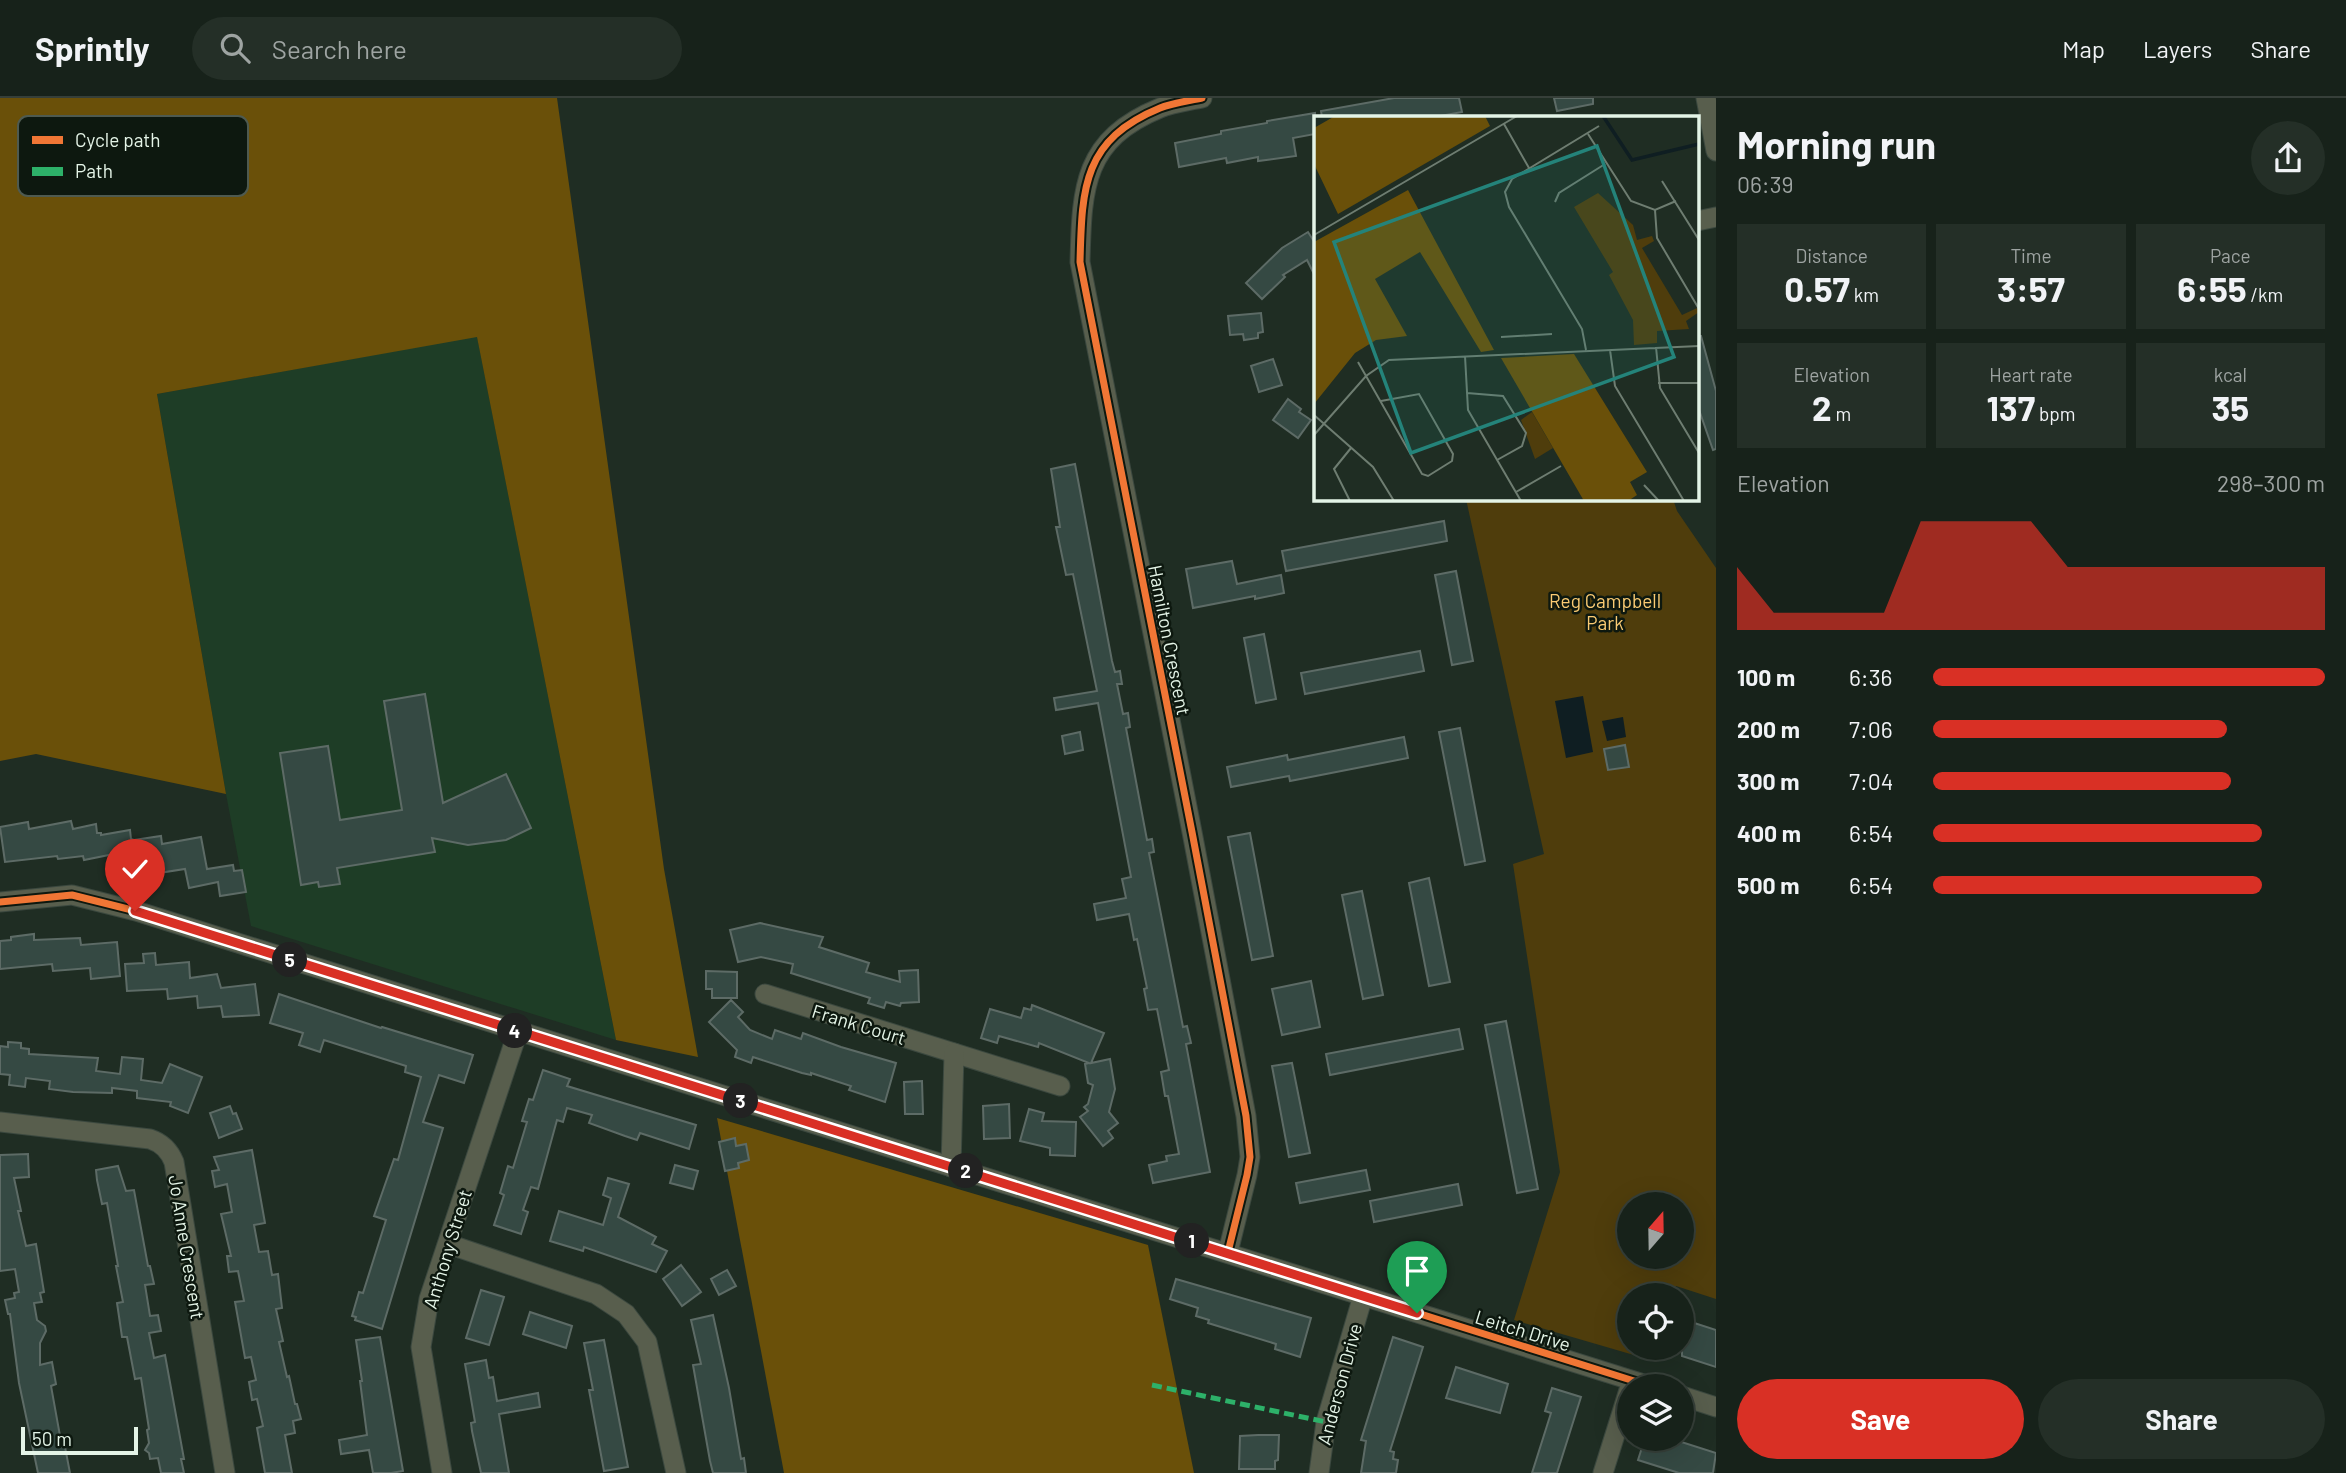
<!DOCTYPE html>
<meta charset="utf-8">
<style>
:root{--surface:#17221a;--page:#242f27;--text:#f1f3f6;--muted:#9ea4a2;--line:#363f39;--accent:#d93025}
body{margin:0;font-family:Barlow,sans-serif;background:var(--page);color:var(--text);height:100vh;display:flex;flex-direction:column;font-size:26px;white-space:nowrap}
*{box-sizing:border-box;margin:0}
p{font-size:23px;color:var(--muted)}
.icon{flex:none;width:38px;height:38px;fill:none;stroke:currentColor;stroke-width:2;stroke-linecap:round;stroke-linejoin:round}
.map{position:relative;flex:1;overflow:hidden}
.side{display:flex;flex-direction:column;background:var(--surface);width:630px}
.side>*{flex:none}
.needle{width:46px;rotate:20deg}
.buttons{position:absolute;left:1617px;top:1094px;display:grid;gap:14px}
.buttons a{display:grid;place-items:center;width:77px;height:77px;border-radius:50%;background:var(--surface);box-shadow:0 7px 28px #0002,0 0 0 2px var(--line);font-size:35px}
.scale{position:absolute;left:21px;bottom:18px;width:117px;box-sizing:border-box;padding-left:7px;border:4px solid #e4f4e7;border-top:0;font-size:19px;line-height:24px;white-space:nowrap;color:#e4f4e7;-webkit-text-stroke:5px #0d180f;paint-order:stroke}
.pin{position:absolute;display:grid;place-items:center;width:60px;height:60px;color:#fff;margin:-72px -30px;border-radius:50% 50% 50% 0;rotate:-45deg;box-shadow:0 0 7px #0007}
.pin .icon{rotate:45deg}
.km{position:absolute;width:35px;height:35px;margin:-18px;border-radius:50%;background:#222;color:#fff;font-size:19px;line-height:35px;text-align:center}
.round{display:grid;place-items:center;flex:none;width:74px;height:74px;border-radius:37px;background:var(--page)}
.head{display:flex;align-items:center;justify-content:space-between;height:119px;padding:0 21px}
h1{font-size:38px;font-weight:700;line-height:52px}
.metrics{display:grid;grid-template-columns:repeat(3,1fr);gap:10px;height:119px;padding:7px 21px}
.metrics div{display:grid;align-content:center;border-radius:0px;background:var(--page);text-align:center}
.metrics b{font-size:35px;font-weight:700}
.metrics small{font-size:19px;font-weight:400}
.metrics p{font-size:19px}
.chart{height:196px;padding:14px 21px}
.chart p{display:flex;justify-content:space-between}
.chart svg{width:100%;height:126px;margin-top:7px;fill:var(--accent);opacity:.7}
.button{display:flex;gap:14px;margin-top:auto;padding:14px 21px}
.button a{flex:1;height:80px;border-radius:42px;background:var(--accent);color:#fff;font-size:28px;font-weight:700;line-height:80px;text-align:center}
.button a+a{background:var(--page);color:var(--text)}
ul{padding:0 21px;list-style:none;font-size:23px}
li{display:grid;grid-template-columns:112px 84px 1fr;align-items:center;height:52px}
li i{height:18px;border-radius:9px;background:var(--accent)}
header{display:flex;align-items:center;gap:42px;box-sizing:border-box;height:98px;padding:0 35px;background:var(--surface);border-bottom:2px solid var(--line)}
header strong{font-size:33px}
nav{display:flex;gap:38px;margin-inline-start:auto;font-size:24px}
.search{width:490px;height:63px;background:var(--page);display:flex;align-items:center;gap:18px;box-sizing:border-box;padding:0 24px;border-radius:38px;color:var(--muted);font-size:26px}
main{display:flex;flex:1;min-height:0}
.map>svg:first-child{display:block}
.built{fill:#1e3d26}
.green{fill:#4f3d0c;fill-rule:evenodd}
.forest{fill:#6a5009}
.water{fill:#0f1e22}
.building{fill:#354943;stroke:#5d6b66;stroke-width:2}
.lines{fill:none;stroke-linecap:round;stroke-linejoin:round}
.minor-casing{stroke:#3b483f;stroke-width:21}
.minor{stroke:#585e4d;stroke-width:19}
.quiet{stroke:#2db169;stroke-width:5;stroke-dasharray:10 5;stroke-linecap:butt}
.cycleway-casing{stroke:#0d180f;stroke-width:11}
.cycleway{stroke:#f07635;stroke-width:7}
.route-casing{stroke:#fff;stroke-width:14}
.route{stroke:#d93025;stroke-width:9}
.labels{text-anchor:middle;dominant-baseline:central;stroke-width:5;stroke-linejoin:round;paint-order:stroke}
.park-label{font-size:19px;fill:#facb73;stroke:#0d180f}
.street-label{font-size:19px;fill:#e4f4e7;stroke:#0d180f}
.inset-river{fill:none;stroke:#0f1e22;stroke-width:3.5}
.inset-road{fill:none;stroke:#6e7d71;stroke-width:2}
.view{fill:#24837a;fill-opacity:0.15;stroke:#24837a;stroke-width:3.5}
.inset-edge{fill:none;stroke:#e4f4e7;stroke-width:3.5}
.key{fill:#0d180f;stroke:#4e5a50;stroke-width:2}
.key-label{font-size:19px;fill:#e4f4e7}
</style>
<header>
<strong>Sprintly</strong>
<div class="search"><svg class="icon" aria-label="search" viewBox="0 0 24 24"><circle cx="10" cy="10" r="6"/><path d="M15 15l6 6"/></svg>Search here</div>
<nav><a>Map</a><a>Layers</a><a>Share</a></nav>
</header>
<main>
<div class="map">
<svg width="1716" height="1375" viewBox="0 0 1716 1375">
<rect width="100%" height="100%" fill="#1f2d23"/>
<path class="built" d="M477 238 616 942 251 828 226 696 157 296Z"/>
<path class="green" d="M1466 401H1673L1677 413 1716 470V1201L1676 1188 1673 1197H1629V1250H1655L1651 1262 1514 1222 1560 1074 1513 766 1544 756ZM1629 1106H1682V1158H1629Z"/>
<g class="forest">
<path d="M0 0H557L664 771 698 959 616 942 477 239 157 296 226 696 36 656 0 663Z"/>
<path d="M717 1020 1148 1147 1194 1375H784Z"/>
</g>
<g class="water">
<path d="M1583 598 1593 654 1566 660 1555 603Z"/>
<path d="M1623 619 1626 639 1607 643 1602 623Z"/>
</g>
<g class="building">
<path d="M1394 0H1459L1462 14 1435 19H1322L1321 13Z"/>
<path d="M1554 0H1593V6L1557 13Z"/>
<path d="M1315 15V36L1293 40 1296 58 1258 63V59L1227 65 1226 60 1179 69 1175 45 1221 36V33L1267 25V23Z"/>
<path d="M1308 134 1315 145V178L1307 162 1283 177 1285 179 1262 201 1246 185 1282 150Z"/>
<path d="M1261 215 1263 234 1258 235V240L1244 242 1243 236 1230 237 1228 218Z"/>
<path d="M1697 238H1701L1716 293V351L1713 352 1697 306Z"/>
<path d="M1273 261 1282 287 1259 294 1251 268Z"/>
<path d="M1288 301 1301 311 1299 314 1311 322 1298 340 1273 322Z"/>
<path d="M1075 366 1112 563 1115 574 1120 573 1122 586H1117L1123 616 1128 615 1130 629 1126 630 1147 742 1152 741 1154 754 1149 755 1183 929 1187 928 1191 945 1186 946 1210 1074 1153 1085 1149 1067 1167 1063 1166 1058 1179 1056 1168 998H1165L1161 974 1169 972 1157 911 1148 912 1144 891 1147 890 1137 841 1134 842 1129 816 1097 822 1094 806 1126 800 1122 781 1131 779 1098 605 1056 612 1054 600 1097 593 1073 476 1066 477 1056 429H1060L1051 371Z"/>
<path d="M1444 423 1447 443 1286 473 1282 453Z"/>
<path d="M1232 463 1237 486 1281 477 1284 495 1255 501V498L1193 510 1186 471Z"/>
<path d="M1456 473 1473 563 1452 567 1435 477Z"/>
<path d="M1264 536 1276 601 1256 605 1244 540Z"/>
<path d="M1420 553 1424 573 1305 596 1301 575Z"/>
<path d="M425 596 443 705 506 676 531 730 506 742 468 747 432 740 435 754 337 770 340 786 319 789 318 784 301 787 280 655 328 648 340 722 402 712 384 603Z"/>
<path d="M1460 630 1485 763 1465 767 1439 634Z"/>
<path d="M1080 634 1083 652 1065 656 1062 638Z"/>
<path d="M1404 639 1408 660 1290 683 1289 678 1231 689 1227 669 1287 657 1288 662Z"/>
<path d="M1625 647 1629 669 1608 672 1604 651Z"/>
<path d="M71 723 73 731 96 726 97 735H101V737L130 732 131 741 134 742 161 738 162 746 201 739 207 771 233 767 234 773 242 772 246 794 220 798 218 784 189 790 185 771 146 777 144 764 116 769 114 756 84 762 83 758 58 761 57 758 5 764 0 729 28 724 29 731Z"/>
<path d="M1250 735 1273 858 1252 862 1228 739Z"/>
<path d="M1429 780 1450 884 1429 888 1409 785Z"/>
<path d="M1362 793 1383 897 1363 901 1342 797Z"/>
<path d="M760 825 823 839 819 849 869 865 866 874 900 884 899 873 918 872 919 904 901 905 900 908 886 904 884 910 868 905 870 900 791 875 793 866 761 859 738 864 730 832Z"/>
<path d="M34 836V842L80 840 81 847 117 844 120 878 91 881 90 870 53 873 52 866 0 871V843L11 842V839Z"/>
<path d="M155 855 156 867 189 864 190 880 217 876 221 890 255 886 259 917 223 919 221 908 198 910 197 898 168 901 167 891 127 893 125 866 144 865 143 856Z"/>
<path d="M706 873 737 874V900H712V891H706Z"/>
<path d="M1311 883 1320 929 1282 937 1272 891Z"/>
<path d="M279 896 381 930 382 929 473 957 464 985 439 977 423 1024 443 1030 382 1231 355 1222 356 1219 352 1218 359 1194 363 1195 386 1122 374 1118 394 1061 398 1062 421 979 405 974 406 968 324 942 320 954 299 947 303 935 270 925Z"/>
<path d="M731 902 743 914 738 919 750 932 772 941 775 932 801 941 803 935 841 949 896 965 885 1004 849 992 851 988 811 975V977L802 975 753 959 751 965 735 959 737 952 709 924Z"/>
<path d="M1032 907 1104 935 1091 965 1110 961 1115 991 1109 1014 1118 1025 1108 1033 1113 1040 1103 1048 1080 1019 1088 1013 1084 1009 1088 1006 1093 987 1088 985 1085 966 1089 965 1039 945 1038 949 999 938 997 945 981 940 990 911 1021 920 1024 910 1031 912Z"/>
<path d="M1506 923 1538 1091 1517 1095 1485 927Z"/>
<path d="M1459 931 1463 951 1330 977 1326 956Z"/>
<path d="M8 944 21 945V950L29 951V956L98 960 96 973 120 976 122 959 143 961 141 982 162 985 170 966 202 979 188 1015 170 1008 171 1004 137 1000V993L112 990V995L73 994 49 991 50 983 26 980 25 989 9 987 10 977 0 976V948L8 949Z"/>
<path d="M1292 965 1310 1055 1289 1059 1272 968Z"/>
<path d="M543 972 570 981 567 988 696 1027 689 1051 640 1035 637 1042 625 1038 589 1025 592 1017 567 1010 563 1024 557 1022 538 1091 531 1089 523 1112 528 1114 521 1136 494 1127 504 1097 500 1095 508 1068 513 1070 527 1024 522 1023 529 1001 533 1002Z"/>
<path d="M922 983 923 1016H905L904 984Z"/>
<path d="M1009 1006 1010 1040 984 1041 983 1008Z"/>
<path d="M230 1008 233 1016 236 1015 242 1031 219 1040 210 1015Z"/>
<path d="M1029 1011 1044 1015 1042 1023 1076 1024 1075 1058 1050 1057V1050L1020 1043Z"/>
<path d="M735 1040 736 1048 746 1046 749 1062 738 1065 739 1070 725 1073 719 1044Z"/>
<path d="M252 1052 265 1125 254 1127 259 1154 268 1153 272 1177 278 1176 282 1210 276 1211 283 1243 279 1244 287 1279 289 1278 295 1306H297L301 1321 293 1323 295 1335 285 1337 292 1375H265L257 1330 263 1328 257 1301 252 1302 249 1284 256 1282 251 1259 245 1260 235 1204 244 1203 238 1173 229 1174 227 1158H231L221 1116 232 1114 227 1086 215 1089 212 1073 219 1072 214 1059Z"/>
<path d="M28 1056 29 1079 14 1080 21 1113H18L26 1148 36 1146 44 1194 40 1195 42 1204 34 1205 37 1222 45 1228 46 1233 40 1245V1267L52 1264 56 1286 51 1288 62 1349H65L70 1375H38L19 1285 10 1216H8L5 1202 15 1200 14 1195 19 1194 15 1171 0 1173V1057Z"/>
<path d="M675 1067 698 1073 693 1091 670 1085Z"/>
<path d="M118 1068 126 1093 134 1092 148 1168H150L154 1186 145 1187 150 1218 158 1217 161 1233 149 1235 154 1260 165 1257 184 1361H181L184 1375H161L158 1360 150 1361 149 1355 145 1352 149 1345 147 1332 149 1331 141 1280 135 1281 127 1239H122L117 1205 123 1204 116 1168H118L107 1105 102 1106 97 1082 96 1072Z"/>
<path d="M1366 1072 1370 1092 1300 1105 1296 1085Z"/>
<path d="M608 1080 629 1086 618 1119 656 1139 652 1146 667 1153 656 1174 584 1149 583 1153 550 1143 559 1113 603 1127 611 1100 603 1097Z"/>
<path d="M1458 1086 1462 1107 1374 1124 1370 1103Z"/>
<path d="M681 1167 701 1194 682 1208 663 1181Z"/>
<path d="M727 1172 736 1188 719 1197 711 1181Z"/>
<path d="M1176 1181 1311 1220 1300 1259 1275 1251 1276 1246 1208 1225 1209 1222 1196 1218 1198 1210 1170 1201Z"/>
<path d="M481 1192 504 1199 489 1247 466 1240Z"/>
<path d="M530 1214 572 1228 566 1250 523 1236Z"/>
<path d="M713 1217 729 1290 741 1361 744 1360 746 1375H713L710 1363 693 1267 701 1266 691 1222Z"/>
<path d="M1682 1221 1716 1232V1269L1682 1258Z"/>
<path d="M380 1239 403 1373 391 1375H373L369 1352 341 1356 339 1342 367 1337 360 1283H362L356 1242Z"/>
<path d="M1393 1239 1423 1249 1390 1353 1394 1354 1393 1361 1398 1362 1396 1375H1361L1366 1343 1361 1342Z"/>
<path d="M604 1242 628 1369 604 1373 589 1292H593L584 1245Z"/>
<path d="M486 1262 489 1280 493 1279 497 1303 538 1295 540 1309 499 1316 509 1375H481L472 1333 471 1325 475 1324 465 1266Z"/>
<path d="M1456 1269 1508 1286 1500 1315 1446 1300Z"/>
<path d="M1552 1290 1581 1299 1557 1375H1532L1551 1315 1545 1313Z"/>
<path d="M1258 1337H1279L1278 1362 1275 1363V1371H1239L1240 1338Z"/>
<path d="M1645 1340H1669L1716 1355 1713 1375H1679L1638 1362Z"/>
</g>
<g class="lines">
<g class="minor-casing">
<g id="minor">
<path d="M1202 0C1188 3 1172 5 1160 10 1082 42 1082 91 1080 164L1192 734 1246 1018 1250 1059 1247 1077 1228 1154"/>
<path d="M1706 0 1716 53"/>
<path d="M1697 123 1716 119"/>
<path d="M0 804 72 797 136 813 1650 1288"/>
<path d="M765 896 1060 988"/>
<path d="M0 1024 150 1041C162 1045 169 1052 174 1064L225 1375"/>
<path d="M951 1069 954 955"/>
<path d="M448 1146 596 1196 626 1216 647 1244 676 1375"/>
<path d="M1682 1298 1716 1309"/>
<path d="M442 1375 421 1249 429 1201 518 933"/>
<path d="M1319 1375 1326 1324 1363 1198"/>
<path d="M1603 1375 1629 1292"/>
</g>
</g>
<use href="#minor" class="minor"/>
<path class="quiet" d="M1152 1287 1326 1324"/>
<g class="cycleway-casing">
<g id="cycleway">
<path d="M1202 0C1188 3 1172 5 1160 10 1082 42 1082 91 1080 164L1192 734 1246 1018 1250 1059 1247 1077 1228 1154"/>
<path d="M0 804 72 797 136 813 1650 1288"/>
</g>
</g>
<use href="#cycleway" class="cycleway"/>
</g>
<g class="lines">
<g class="route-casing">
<path id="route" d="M135 813 1417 1215"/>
</g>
<use href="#route" class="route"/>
</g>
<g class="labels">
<g class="park-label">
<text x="1605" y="502">Reg Campbell<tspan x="1605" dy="22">Park</tspan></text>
</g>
<g class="street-label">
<text transform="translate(1170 542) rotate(79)">Hamilton Crescent</text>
<text transform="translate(859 926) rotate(17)">Frank Court</text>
<text transform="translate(187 1149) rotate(81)">Jo Anne Crescent</text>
<text transform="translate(447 1151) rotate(-73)">Anthony Street</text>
<text transform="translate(1523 1232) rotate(17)">Leitch Drive</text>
<text transform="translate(1339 1286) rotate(-75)">Anderson Drive</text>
</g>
</g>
<g transform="translate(1314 18)">
<rect width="385" height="385" fill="#1f2d23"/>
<path d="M284 77 319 109 323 124 338 120 340 125 328 132 368 199 383 192 385 196 372 205 375 213 343 215V227L320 229 319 204 295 159 299 156 260 91ZM218 296 239 332 221 343 207 304Z" fill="#4f3d0c"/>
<path d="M21 0H171L176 10 24 98 0 48V12ZM94 74 180 234 167 236 106 136 61 163 93 220 62 224 41 237 0 288V126ZM260 238 333 356 316 366 323 379 314 385H270L187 242Z" fill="#6a5009"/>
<path class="inset-river" d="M289 0 318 44 385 28"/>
<path class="inset-road" d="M190 8 215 52M274 18 317 85 341 94 362 85M348 65 385 124M241 86 245 77 291 48M341 94 343 122 385 193M0 119 203 0M187 221 238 218M342 231 346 272 385 337M272 234 268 213 195 91 191 76 198 63 285 10M296 234 301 270 370 385M151 240 154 294 207 385M44 246 108 358 114 360 138 345 139 338 105 278 67 285M344 267H385M153 277 189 280 212 317 208 330 183 344M0 299 59 351 80 385M0 319 52 260 75 244 385 230M330 369 345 385M202 376 247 350M36 385 20 353 37 332"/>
<path class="view" d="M283 30 360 241 97 337 20 126Z"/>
<rect width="385" height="385" class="inset-edge"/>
</g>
<rect x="18" y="18" width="230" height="80" rx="10" class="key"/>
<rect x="32" y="38" width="31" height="8" fill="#f07635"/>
<rect x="32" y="69" width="31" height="9" fill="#2db169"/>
<g class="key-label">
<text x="75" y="49">Cycle path</text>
<text x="75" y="80">Path</text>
</g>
</svg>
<div class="buttons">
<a><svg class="needle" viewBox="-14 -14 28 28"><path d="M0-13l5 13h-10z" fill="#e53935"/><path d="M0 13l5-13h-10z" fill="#9ea4a2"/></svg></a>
<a><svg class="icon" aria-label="locate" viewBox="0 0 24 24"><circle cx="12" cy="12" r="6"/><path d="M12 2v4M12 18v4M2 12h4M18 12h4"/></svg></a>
<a><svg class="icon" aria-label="layers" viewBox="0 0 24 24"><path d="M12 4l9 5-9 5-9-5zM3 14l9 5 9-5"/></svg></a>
</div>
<div class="scale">50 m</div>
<div class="pin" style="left:1417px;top:1215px;background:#1e9e55"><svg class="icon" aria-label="arrive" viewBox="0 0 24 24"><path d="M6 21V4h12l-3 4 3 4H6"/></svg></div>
<div class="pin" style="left:135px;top:813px;background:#d93025"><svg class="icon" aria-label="check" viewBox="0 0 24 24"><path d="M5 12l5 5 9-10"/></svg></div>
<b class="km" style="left:1192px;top:1143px">1</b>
<b class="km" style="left:966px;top:1073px">2</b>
<b class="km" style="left:741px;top:1003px">3</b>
<b class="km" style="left:515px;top:933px">4</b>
<b class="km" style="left:290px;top:862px">5</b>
</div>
<section class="side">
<div class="head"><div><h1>Morning run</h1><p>06:39</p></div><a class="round"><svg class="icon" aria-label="share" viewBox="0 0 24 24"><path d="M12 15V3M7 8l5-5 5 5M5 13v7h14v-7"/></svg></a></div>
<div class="metrics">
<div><p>Distance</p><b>0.57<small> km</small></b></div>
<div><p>Time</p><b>3:57</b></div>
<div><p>Pace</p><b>6:55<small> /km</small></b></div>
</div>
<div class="metrics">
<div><p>Elevation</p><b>2<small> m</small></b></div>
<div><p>Heart rate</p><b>137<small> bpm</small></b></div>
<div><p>kcal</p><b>35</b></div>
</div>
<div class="chart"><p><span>Elevation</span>298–300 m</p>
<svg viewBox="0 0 160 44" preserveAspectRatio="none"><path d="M0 44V22L10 38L20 38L30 38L40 38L50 6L60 6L70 6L80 6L90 22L100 22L110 22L120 22L130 22L140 22L150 22L160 22V44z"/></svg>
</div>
<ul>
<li><b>100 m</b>6:36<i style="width:100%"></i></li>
<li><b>200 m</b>7:06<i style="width:75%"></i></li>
<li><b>300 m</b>7:04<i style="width:76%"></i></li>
<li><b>400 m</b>6:54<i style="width:84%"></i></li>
<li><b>500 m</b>6:54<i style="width:84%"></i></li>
</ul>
<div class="button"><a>Save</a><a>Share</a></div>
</section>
</main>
